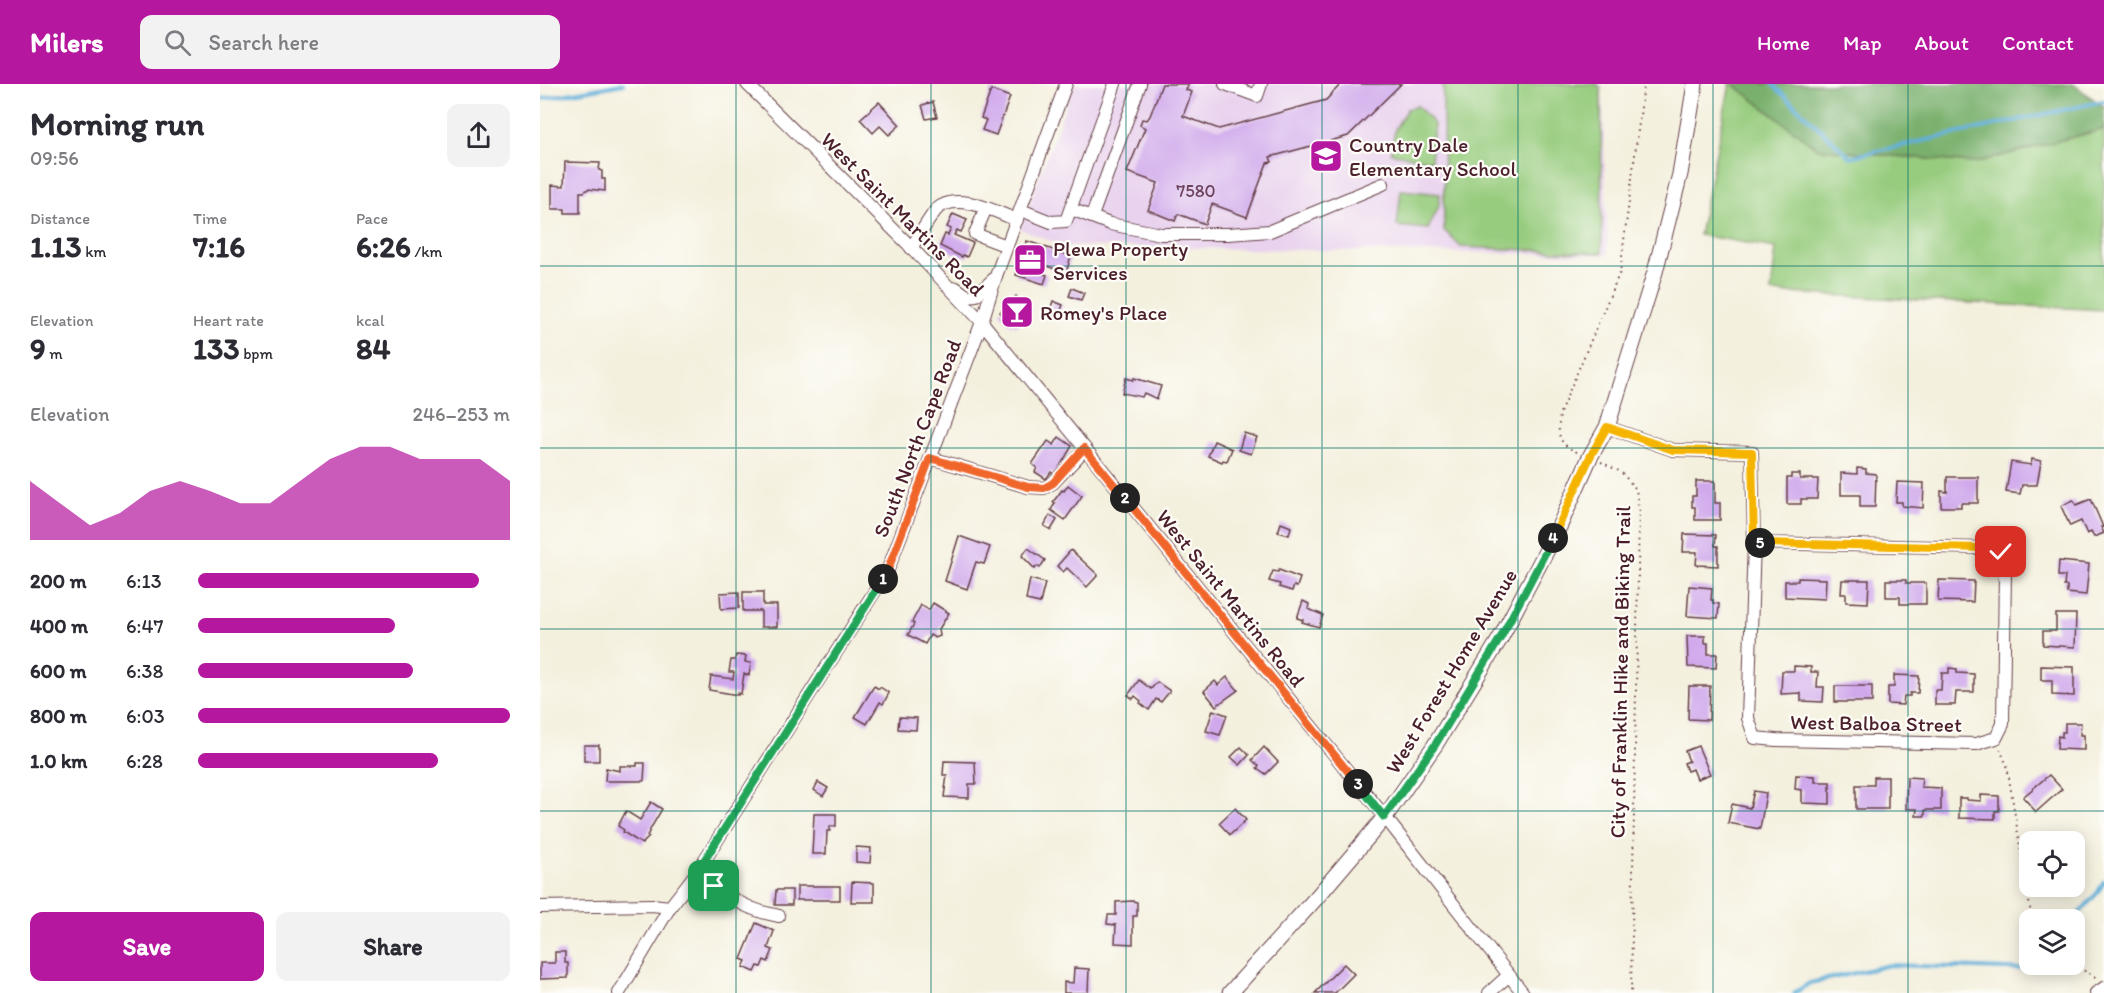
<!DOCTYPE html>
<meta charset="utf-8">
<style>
:root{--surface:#fff;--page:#f2f2f3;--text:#2b2b33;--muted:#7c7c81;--accent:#b5179e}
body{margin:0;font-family:Itim,sans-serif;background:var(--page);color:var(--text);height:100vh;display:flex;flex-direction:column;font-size:22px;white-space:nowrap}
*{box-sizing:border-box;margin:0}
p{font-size:20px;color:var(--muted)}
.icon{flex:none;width:33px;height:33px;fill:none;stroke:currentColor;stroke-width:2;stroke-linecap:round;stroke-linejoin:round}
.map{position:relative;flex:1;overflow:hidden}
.side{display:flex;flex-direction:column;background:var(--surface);width:540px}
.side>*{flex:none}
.tools{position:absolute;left:1479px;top:747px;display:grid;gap:12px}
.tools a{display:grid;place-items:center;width:66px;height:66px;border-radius:12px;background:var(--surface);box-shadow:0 3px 15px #0003;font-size:30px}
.pin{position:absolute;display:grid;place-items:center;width:51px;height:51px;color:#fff;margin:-26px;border-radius:12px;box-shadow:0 3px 9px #0006}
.km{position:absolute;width:30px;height:30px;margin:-15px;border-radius:50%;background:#222;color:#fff;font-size:16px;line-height:30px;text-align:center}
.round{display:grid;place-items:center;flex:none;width:63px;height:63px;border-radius:12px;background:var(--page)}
.headline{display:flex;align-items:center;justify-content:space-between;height:102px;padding:0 30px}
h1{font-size:33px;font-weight:800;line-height:45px}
.metrics{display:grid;grid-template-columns:repeat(3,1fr);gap:9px;height:102px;padding:6px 30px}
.metrics div{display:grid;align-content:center}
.metrics b{font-size:30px;font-weight:800}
.metrics small{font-size:16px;font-weight:400}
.metrics p{font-size:16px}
.chart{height:168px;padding:12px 30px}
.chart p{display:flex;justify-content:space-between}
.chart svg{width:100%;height:108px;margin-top:6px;fill:var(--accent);opacity:.7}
.cta{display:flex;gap:12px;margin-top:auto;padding:12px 30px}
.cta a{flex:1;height:69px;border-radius:12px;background:var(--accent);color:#fff;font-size:24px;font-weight:800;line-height:69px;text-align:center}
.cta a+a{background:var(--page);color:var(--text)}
ul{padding:0 30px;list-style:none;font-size:20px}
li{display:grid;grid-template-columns:96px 72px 1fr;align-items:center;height:45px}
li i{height:15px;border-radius:8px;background:var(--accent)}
header{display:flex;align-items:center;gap:36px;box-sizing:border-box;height:84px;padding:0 30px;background:var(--accent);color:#fff}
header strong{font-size:28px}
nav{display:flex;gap:33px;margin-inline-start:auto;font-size:21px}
.search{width:420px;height:54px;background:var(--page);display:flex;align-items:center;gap:15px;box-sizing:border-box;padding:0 21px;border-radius:12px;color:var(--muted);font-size:22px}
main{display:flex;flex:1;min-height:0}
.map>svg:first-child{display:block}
.built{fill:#e9d2ee}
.green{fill:#97cc7e;stroke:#707654;stroke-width:1.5}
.forest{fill:#79b06d;stroke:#62684c;stroke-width:1.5}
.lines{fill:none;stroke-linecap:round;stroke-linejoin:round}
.stream{stroke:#5eafd9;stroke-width:4}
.building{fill:#d0a9ec}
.minor-casing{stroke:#643e46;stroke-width:14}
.major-casing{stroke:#643e46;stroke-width:17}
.path{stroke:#643e46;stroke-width:2;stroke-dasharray:1.5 4.5;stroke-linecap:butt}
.minor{stroke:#fff;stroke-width:12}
.major{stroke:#fff;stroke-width:15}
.split-1-casing{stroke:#fff;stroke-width:12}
.split-2-casing{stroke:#fff;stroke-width:12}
.split-3-casing{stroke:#fff;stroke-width:12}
.split-4-casing{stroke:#fff;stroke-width:12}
.split-5-casing{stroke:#fff;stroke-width:12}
.split-6-casing{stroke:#fff;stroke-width:12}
.split-1{stroke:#22a559;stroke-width:8}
.split-2{stroke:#f0652b;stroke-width:8}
.split-3{stroke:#f0652b;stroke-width:8}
.split-4{stroke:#22a559;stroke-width:8}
.split-5{stroke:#f5b400;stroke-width:8}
.split-6{stroke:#f5b400;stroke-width:8}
.grid{fill:none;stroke:#0f766e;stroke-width:1.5;stroke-opacity:0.55}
.labels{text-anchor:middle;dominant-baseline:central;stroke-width:4.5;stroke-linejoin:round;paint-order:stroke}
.number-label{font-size:18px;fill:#6c425b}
.poi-label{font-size:21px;fill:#4a1f2b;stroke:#fdfcf7;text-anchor:start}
.street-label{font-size:21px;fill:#4a1f2b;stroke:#fdfcf7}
</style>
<header>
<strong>Milers</strong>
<div class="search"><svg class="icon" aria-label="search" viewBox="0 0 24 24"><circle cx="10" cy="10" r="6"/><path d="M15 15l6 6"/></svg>Search here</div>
<nav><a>Home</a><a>Map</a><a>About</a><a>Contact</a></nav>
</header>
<main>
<section class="side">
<div class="headline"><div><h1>Morning run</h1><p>09:56</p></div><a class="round"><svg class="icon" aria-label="share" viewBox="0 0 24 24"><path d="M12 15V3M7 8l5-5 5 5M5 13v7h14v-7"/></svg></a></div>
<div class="metrics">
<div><p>Distance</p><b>1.13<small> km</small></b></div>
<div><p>Time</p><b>7:16</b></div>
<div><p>Pace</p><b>6:26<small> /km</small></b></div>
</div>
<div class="metrics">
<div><p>Elevation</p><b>9<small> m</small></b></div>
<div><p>Heart rate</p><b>133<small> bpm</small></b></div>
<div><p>kcal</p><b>84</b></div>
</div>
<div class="chart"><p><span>Elevation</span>246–253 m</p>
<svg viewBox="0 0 160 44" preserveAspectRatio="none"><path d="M0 44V20L10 29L20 38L30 33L40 24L50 20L60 24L70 29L80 29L90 20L100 11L110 6L120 6L130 11L140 11L150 11L160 20V44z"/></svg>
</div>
<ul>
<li><b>200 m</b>6:13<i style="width:90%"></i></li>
<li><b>400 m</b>6:47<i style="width:63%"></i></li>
<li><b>600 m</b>6:38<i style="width:69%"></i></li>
<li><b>800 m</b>6:03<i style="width:100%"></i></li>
<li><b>1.0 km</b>6:28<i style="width:77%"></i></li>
</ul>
<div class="cta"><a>Save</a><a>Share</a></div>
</section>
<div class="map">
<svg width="1564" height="909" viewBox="0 0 1564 909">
<rect width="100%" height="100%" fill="#fdfcf7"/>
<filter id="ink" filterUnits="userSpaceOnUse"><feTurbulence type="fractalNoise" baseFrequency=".0167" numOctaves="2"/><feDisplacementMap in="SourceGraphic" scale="12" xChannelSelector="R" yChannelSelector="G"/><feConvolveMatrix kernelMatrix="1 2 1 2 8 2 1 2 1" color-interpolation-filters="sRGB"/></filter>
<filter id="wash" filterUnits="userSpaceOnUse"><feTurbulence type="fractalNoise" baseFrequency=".008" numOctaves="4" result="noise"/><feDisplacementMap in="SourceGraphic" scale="24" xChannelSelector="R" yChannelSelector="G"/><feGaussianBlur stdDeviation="1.35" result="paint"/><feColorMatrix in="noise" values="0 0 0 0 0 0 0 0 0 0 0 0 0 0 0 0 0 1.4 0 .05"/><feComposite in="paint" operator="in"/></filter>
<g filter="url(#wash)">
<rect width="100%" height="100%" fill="#f4f0de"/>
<path class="built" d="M534 0H1062L1068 171 524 162 480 145Z"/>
<g class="green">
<path d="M903 0H1057L1061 5 1062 169 921 163 904 146Z"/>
<path d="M1190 0H1193L1278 65 1434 79 1564 45V226L1231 208 1236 164 1159 151Z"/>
<path d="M878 22 894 40 891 77 851 69 855 45 867 25Z"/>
<path d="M861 106 900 110 899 122 888 145 857 142Z"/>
</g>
<path class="forest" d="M1193 0H1533L1564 23V45L1434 79 1278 65Z"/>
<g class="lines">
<g class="stream">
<path d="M1232 0 1310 73 1564 17"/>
<path d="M0 15 83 0"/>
<path d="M1533 836 1558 808 1564 797"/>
<path d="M1254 909 1270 899 1350 881 1466 885H1480L1492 880"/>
</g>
</g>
<g id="blocks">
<g class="building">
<path d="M622 0H649L646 6 652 8 643 32 679 45 786 16 801 0H861L808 52 730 73 732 78 727 79 707 133 672 120 665 140 638 130 635 137 608 126 618 99 587 88 605 44 600 41 602 35 607 36 610 32Z"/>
<path d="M451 6 470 13 456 51 442 46 446 36 441 34Z"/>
<path d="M339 18 360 41 349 51 340 42 333 49 320 35Z"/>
<path d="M393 18 397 33 386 35 382 21Z"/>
<path d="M25 78 60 79 59 86 62 87V95H65V107L48 105 44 108H40V129H25V125H12V101L24 102Z"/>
<path d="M413 130 427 136 421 148 417 146 414 151 433 159 427 173 423 171 422 173 400 162 405 150 408 151 411 145 407 143Z"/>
<path d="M487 157 531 172 526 189 504 181 501 189 507 191 504 200 476 191Z"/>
<path d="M532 204 544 209 541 216 529 212Z"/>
<path d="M476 212 489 227 479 234 482 237 476 242 474 239 471 241 460 228Z"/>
<path d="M513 217 523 221 518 233 509 229Z"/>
<path d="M586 294 593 296 594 294 621 302 617 315 604 309 602 313 582 309Z"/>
<path d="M704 349 717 353 711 370 699 366Z"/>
<path d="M519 353 532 362 515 391 511 388 506 395 495 388 497 384 492 380 508 357 514 361Z"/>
<path d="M674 357 692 365 687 377 683 376 682 378 668 372Z"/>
<path d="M1492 375 1501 377 1497 401H1482L1480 410 1466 408 1471 378 1491 381Z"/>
<path d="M1317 384 1326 385V389L1336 390 1335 423H1320V411H1301V389L1317 390Z"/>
<path d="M1251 390H1260V395H1278L1277 415H1261V420H1247V394H1251Z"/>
<path d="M1407 393H1438V419H1421V423H1401V407L1407 408Z"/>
<path d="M1156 397H1175V419H1180V436H1155V423H1152V412H1156Z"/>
<path d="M1357 398 1384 399 1383 424 1362 422V418H1356Z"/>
<path d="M528 401 542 412 525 436 511 426 515 419 513 418 522 406 524 407Z"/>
<path d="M1551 415 1563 443H1561L1564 449 1554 453 1551 448 1547 450 1541 437 1530 442 1521 422 1533 416 1536 421Z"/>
<path d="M510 431 517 436 511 446 504 442Z"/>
<path d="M741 439 751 443 749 451 738 448Z"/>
<path d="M1144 450 1176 451 1175 462H1178V482L1156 481 1157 468H1143Z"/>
<path d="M419 452 450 463 444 480 436 478 427 505 405 497Z"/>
<path d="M488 464 505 476 500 484 497 482 495 485 482 472Z"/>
<path d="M531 466 558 491 547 503 527 484 523 488 517 482Z"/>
<path d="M1519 477 1549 480 1546 511 1527 509V502H1524L1525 492H1518Z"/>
<path d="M739 486 760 494 757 503 754 502 752 507 739 503 740 500 729 497 733 487 738 488Z"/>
<path d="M1258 494 1286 495 1285 515 1245 513V497H1258Z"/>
<path d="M490 495 505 499 500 519 486 516Z"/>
<path d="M1302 496H1329L1328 519 1306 518V510H1301Z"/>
<path d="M1346 496H1366V499H1386V520H1360V513H1346Z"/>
<path d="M1399 496 1434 497 1433 518 1398 517Z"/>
<path d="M1149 502 1172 504 1171 516H1173V519L1179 520 1178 534 1147 532Z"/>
<path d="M199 508V524L181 525 180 509Z"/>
<path d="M203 508H223V521H237V543H221V527H203Z"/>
<path d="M763 517 769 520 768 525 783 531 779 543 762 538 763 536 757 534Z"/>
<path d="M393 519 409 529 399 545 400 552 395 554 390 551 385 560 368 551 374 540 372 538 381 521 389 526Z"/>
<path d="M1516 530H1536L1535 563 1503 561V547H1516Z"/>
<path d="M1147 552H1165V559H1168V570H1177L1176 584 1148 583Z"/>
<path d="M196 571 206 572 205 578 211 579 209 591 204 590 201 610 198 609V611L169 606 171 592 193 595 194 588H189L191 576H195Z"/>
<path d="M1254 582 1271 583V588H1278L1277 603H1284L1283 618 1261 617V609L1241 610 1242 587H1254Z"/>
<path d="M1501 582 1534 583V612L1512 611V596H1501Z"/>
<path d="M1409 584 1417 585V589L1434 590V608H1416L1415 621H1395V606H1401L1402 589H1409Z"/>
<path d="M1354 591 1379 592 1378 609H1370V612H1364L1363 621 1348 620V603H1354Z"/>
<path d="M687 593 698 606 676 622 664 607 675 597 678 601Z"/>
<path d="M599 596 611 605 617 598 630 607 621 618 616 615 609 626 600 619 601 617 595 612 593 615 588 611Z"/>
<path d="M334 602 339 605 340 603 349 609 343 620 340 618 327 640 315 633Z"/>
<path d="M1149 602H1170L1169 636 1148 635Z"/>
<rect x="1295" y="602" width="37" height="16"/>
<path d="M673 626 687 631 680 651 666 647Z"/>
<path d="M359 633 377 634 376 646 358 645Z"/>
<path d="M1525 639H1541L1540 651H1544V666L1517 665 1518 652 1522 653V648H1525Z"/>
<rect x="44" y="661" width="15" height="16"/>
<path d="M1158 662 1170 690 1157 695 1153 685 1147 687 1144 679 1149 677 1145 667Z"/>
<path d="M701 663 709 671 700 681 691 673Z"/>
<path d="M724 663 738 678 726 690 717 684 719 682 712 676Z"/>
<path d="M404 677 435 678 436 700H429V714L404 713 407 691H403Z"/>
<path d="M97 679H105L104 697H65L66 684 80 687V682H97Z"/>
<path d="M1256 691 1275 692V698H1290V720L1262 719V706L1255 705Z"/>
<path d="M1509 691 1522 705 1496 728 1483 713Z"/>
<path d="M1334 693H1348V725H1316V701H1334Z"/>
<path d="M1367 693 1382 694 1381 703 1401 704V726H1385V732H1376L1377 725H1366Z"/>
<path d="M278 698 288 704 283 712 274 706Z"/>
<path d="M1214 707 1226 709 1220 745 1188 739 1192 720 1210 724Z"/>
<path d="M1441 711 1459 712V727H1455V735L1419 734V714H1427V716L1441 717Z"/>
<path d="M111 718 122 725 112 742 107 752 109 753 102 760 83 748 84 746 78 742 86 727 100 736Z"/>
<path d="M695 724 706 736 690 751 679 739Z"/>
<path d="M274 730H296V742H290V747H287L286 770H272Z"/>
<path d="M316 763 331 764 330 779 316 778Z"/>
<path d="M312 798 334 799V818H311Z"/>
<rect x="257" y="802" width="43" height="14"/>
<path d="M236 806H252V821H235Z"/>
<path d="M593 817 597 818V832H593V860L575 859 576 841 567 840 568 831H576V818Z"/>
<path d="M216 839 234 847 228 864 233 866 228 878 224 876 221 883 218 882 215 888 203 883 206 877 201 875Z"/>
<path d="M15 868H25V879H28V894L0 895V879H15Z"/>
<path d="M804 880 814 890 795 909H775Z"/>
<path d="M534 884 549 885 548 909H524V898L533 899Z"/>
</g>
</g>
</g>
<g filter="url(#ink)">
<use href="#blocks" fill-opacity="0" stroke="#643e46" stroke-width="1.5"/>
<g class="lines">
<g class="minor-casing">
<g id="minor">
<path d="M207 0 368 160 442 238 845 733 983 909"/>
<path d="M685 0 717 12 721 0"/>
<path d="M446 124 435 150 467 162"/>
<path d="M531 125 570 140 621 150H688L730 147 843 100"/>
<path d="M481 126 511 138 526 137 575 0"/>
<path d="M552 132 600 0"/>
<path d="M371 164C378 154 391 131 397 125 417 107 456 128 477 136"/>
<path d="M416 204 427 212 436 211 456 193"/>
<path d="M1067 343 1133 366 1212 368 1214 459 1208 634 1215 654 1236 656 1436 660 1456 654 1463 640 1465 486 1461 468 1443 464 1214 459"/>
<path d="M391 374 488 403 504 404 513 399 545 365"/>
<path d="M157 788C184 810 204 826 239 832"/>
<path d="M0 823 112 821 130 823"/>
<path d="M79 909 130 823 157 788 347 488 442 238 456 192 526 0"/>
<path d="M949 909 969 891"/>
<path d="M1556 909 1564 904"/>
</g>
</g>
<g class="major-casing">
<path id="major" d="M690 909 777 813 845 733 895 661 961 553 1020 441 1050 373 1067 343 1115 188 1140 90 1155 0"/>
</g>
<g class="path">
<path d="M1037 368C1016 359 1018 349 1020 329L1080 188 1104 0"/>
<path d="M1061 378 1081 388 1096 405 1099 426 1091 909"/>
<path d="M1460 665 1467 682 1492 836"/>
<path d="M1534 880 1557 895"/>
</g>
<use href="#minor" class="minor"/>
<use href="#major" class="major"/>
</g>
</g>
<g class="lines" filter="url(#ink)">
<g class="split-1-casing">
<path id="split-1" d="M174 802 157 788 343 495"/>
</g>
<g class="split-2-casing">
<path id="split-2" d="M343 495 347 488 390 374 488 403 504 404 513 399 544 364 585 414"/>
</g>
<g class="split-3-casing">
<path id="split-3" d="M585 414 818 700"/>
</g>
<g class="split-4-casing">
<path id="split-4" d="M818 700 844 733 895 661 961 553 1013 454"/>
</g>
<g class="split-5-casing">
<path id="split-5" d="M1013 454 1050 373 1067 343 1133 366 1212 368 1214 459H1220"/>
</g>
<g class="split-6-casing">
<path id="split-6" d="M1220 459 1443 464 1461 468"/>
</g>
<use href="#split-1" class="split-1"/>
<use href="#split-2" class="split-2"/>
<use href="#split-3" class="split-3"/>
<use href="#split-4" class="split-4"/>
<use href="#split-5" class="split-5"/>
<use href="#split-6" class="split-6"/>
</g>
<path class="grid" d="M196 0V909M391 0V909M586 0V909M782 0V909M978 0V909M1173 0V909M1368 0V909M0 182H1564M0 364H1564M0 545H1564M0 727H1564"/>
<defs>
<g id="school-square" transform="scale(1.725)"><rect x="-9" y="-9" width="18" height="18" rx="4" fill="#b5179e" stroke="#fdfcf7"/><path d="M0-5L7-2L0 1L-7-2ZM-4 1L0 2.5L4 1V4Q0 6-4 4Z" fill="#fff"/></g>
<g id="office-square" transform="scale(1.725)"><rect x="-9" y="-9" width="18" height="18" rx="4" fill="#b5179e" stroke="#fdfcf7"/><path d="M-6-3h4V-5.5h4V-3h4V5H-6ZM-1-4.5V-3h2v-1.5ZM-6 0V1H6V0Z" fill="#fff"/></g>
<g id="bar-square" transform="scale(1.725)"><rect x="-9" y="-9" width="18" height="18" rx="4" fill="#b5179e" stroke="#fdfcf7"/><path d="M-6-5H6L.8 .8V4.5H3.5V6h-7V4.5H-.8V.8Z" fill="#fff"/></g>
</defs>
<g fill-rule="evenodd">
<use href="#school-square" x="786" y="72"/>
<use href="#office-square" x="490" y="176"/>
<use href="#bar-square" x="477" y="228"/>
</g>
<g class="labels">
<g class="number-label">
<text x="656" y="107">7580</text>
</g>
<g class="poi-label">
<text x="809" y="60">Country Dale<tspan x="809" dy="24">Elementary School</tspan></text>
<text x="513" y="164">Plewa Property<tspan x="513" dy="24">Services</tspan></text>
<text x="500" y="228">Romey's Place</text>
</g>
<g class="street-label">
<text transform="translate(363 130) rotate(45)">West Saint Martins Road</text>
<text transform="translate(377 354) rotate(-69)">South North Cape Road</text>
<text transform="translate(691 514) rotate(51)">West Saint Martins Road</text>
<text transform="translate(911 587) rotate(-59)">West Forest Home Avenue</text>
<text transform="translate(1080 588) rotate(-89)">City of Franklin Hike and Biking Trail</text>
<text transform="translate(1336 639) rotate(1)">West Balboa Street</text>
</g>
</g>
</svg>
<div class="tools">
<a><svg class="icon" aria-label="locate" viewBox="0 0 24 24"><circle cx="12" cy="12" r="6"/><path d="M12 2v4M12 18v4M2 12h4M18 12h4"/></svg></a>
<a><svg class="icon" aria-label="layers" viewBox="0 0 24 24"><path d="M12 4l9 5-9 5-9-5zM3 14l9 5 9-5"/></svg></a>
</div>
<div class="pin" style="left:174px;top:802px;background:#1e9e55"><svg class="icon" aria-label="arrive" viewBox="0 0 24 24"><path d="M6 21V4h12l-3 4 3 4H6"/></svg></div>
<div class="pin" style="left:1461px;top:468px;background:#d93025"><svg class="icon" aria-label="check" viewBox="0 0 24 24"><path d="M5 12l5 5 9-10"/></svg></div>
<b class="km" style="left:343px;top:495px">1</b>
<b class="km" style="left:585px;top:414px">2</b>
<b class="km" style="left:818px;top:700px">3</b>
<b class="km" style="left:1013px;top:454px">4</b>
<b class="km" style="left:1220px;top:459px">5</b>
</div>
</main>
